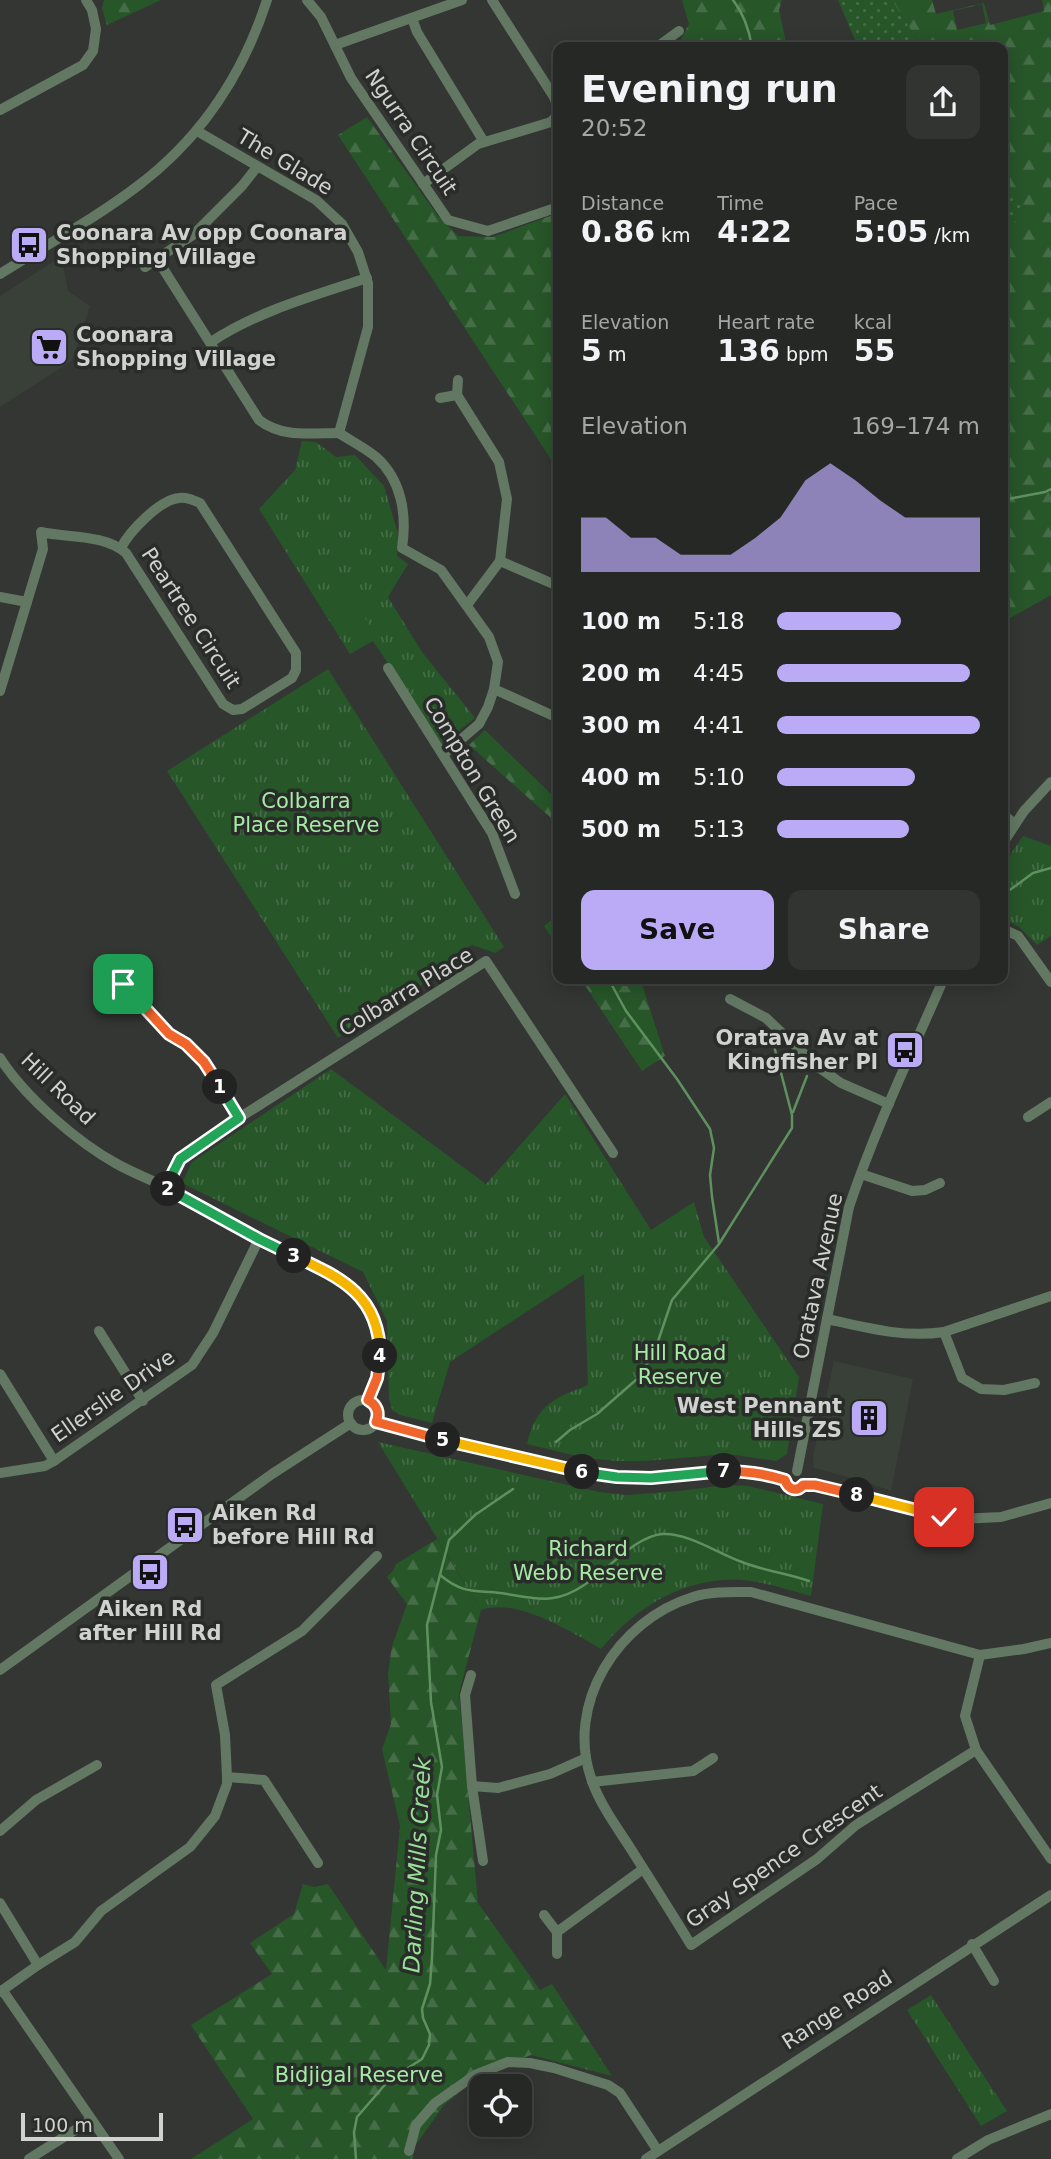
<!DOCTYPE html>
<meta charset="utf-8">
<style>
:root{--surface:#262826;--page:#323432;--text:#f1f3f6;--muted:#a4a6a7;--line:#424443;--accent:#bbaaf6}
body{margin:0;font-family:"DejaVu Sans",sans-serif;background:var(--page);color:var(--text);height:100vh;display:flex;flex-direction:column;font-size:26px;white-space:nowrap}
*{box-sizing:border-box;margin:0}
p{font-size:23px;color:var(--muted)}
.icon{flex:none;width:38px;height:38px;fill:none;stroke:currentColor;stroke-width:2;stroke-linecap:round;stroke-linejoin:round}
.map{position:relative;flex:1;overflow:hidden}
.panel{position:absolute;left:553px;top:42px;width:455px;height:942px;display:flex;flex-direction:column;background:var(--surface);border-radius:14px;box-shadow:0 4px 18px #0003,0 0 0 2px var(--line)}
.panel>*{flex:none}
.controls{position:absolute;left:469px;top:2074px;display:grid;gap:14px}
.controls a{display:grid;place-items:center;width:63px;height:63px;border-radius:14px;background:var(--surface);box-shadow:0 4px 18px #0003,0 0 0 2px var(--line);font-size:35px}
.scale{position:absolute;left:21px;bottom:18px;width:142px;box-sizing:border-box;padding-left:7px;border:4px solid #d0d2d0;border-top:0;font-size:19px;line-height:24px;white-space:nowrap;color:#d0d2d0;-webkit-text-stroke:5px #292c29;paint-order:stroke}
.pin{position:absolute;display:grid;place-items:center;width:60px;height:60px;color:#fff;margin:-30px;border-radius:14px;box-shadow:0 4px 10px #0006}
.km{position:absolute;width:35px;height:35px;margin:-18px;border-radius:50%;background:#222;color:#fff;font-size:19px;line-height:35px;text-align:center}
.round{display:grid;place-items:center;flex:none;width:74px;height:74px;border-radius:14px;background:var(--page)}
.head{display:flex;align-items:center;justify-content:space-between;height:119px;padding:0 28px}
h1{font-size:38px;font-weight:600;line-height:52px}
.figures{display:grid;grid-template-columns:repeat(3,1fr);gap:10px;height:119px;padding:7px 28px}
.figures div{display:grid;align-content:center}
.figures b{font-size:30px;font-weight:600}
.figures small{font-size:19px;font-weight:400}
.figures p{font-size:19px}
.chart{height:196px;padding:14px 28px}
.chart p{display:flex;justify-content:space-between}
.chart svg{width:100%;height:126px;margin-top:7px;fill:var(--accent);opacity:.7}
.primary-button{display:flex;gap:14px;margin-top:auto;padding:14px 28px}
.primary-button a{flex:1;height:80px;border-radius:14px;background:var(--accent);color:#111;font-size:28px;font-weight:600;line-height:80px;text-align:center}
.primary-button a+a{background:var(--page);color:var(--text)}
ul{padding:0 28px;list-style:none;font-size:23px}
li{display:grid;grid-template-columns:112px 84px 1fr;align-items:center;height:52px}
li i{height:18px;border-radius:9px;background:var(--accent)}
.map>svg:first-child{display:block}
.built{fill:#394038}
.grass{fill:url(#grass-dots)}
.forest{fill:url(#forest-firs);fill-rule:evenodd}
.park{fill:url(#park-tufts)}
.pitch{fill:#275629}
.lines{fill:none;stroke-linecap:round;stroke-linejoin:round}
.stream{stroke:#5f915f;stroke-width:2.5}
.minor{stroke:#627862;stroke-width:10}
.split-1-casing{stroke:#fff;stroke-width:14}
.split-2-casing{stroke:#fff;stroke-width:14}
.split-3-casing{stroke:#fff;stroke-width:14}
.split-4-casing{stroke:#fff;stroke-width:14}
.split-5-casing{stroke:#fff;stroke-width:14}
.split-6-casing{stroke:#fff;stroke-width:14}
.split-7-casing{stroke:#fff;stroke-width:14}
.split-8-casing{stroke:#fff;stroke-width:14}
.split-9-casing{stroke:#fff;stroke-width:14}
.split-1{stroke:#f0652b;stroke-width:9}
.split-2{stroke:#22a559;stroke-width:9}
.split-3{stroke:#22a559;stroke-width:9}
.split-4{stroke:#f5b400;stroke-width:9}
.split-5{stroke:#f0652b;stroke-width:9}
.split-6{stroke:#f5b400;stroke-width:9}
.split-7{stroke:#22a559;stroke-width:9}
.split-8{stroke:#f0652b;stroke-width:9}
.split-9{stroke:#f5b400;stroke-width:9}
.labels{text-anchor:middle;dominant-baseline:central;stroke-width:7;stroke-linejoin:round;paint-order:stroke}
.street-label{font-size:21px;fill:#d0d2d0;stroke:#292c29}
.poi-label{font-size:21px;font-weight:bold;fill:#d0d2d0;stroke:#292c29;text-anchor:start}
.park-label{font-size:21px;fill:#a4eca4;stroke:#292c29}
.water-label{font-size:23px;font-style:italic;fill:#99e199;stroke:#292c29}
</style>
<div class="map">
<svg width="1051" height="2159" viewBox="0 0 1051 2159">
<defs>
<pattern id="grass-dots" width="8" height="8" patternUnits="userSpaceOnUse" patternTransform="scale(1.75)"><rect width="8" height="8" fill="#275629"/><path d="M2 2h.1M6 6h.1" fill="none" stroke="#456d47" stroke-width="1.8" stroke-linecap="round"/></pattern>
<pattern id="forest-firs" width="22" height="20" patternUnits="userSpaceOnUse" patternTransform="scale(1.75)"><rect width="22" height="20" fill="#275629"/><path d="M5 1l3.5 6h-7zM16 11l3.5 6h-7z" fill="#456d47"/></pattern>
<pattern id="park-tufts" width="24" height="20" patternUnits="userSpaceOnUse" patternTransform="scale(1.75)"><rect width="24" height="20" fill="#275629"/><path d="M3 7l-1-3M5 7V3M7 7l1-3M15 17l-1-3M17 17v-4M19 17l1-3" fill="none" stroke="#456d47"/></pattern>
</defs>
<rect width="100%" height="100%" fill="#333633"/>
<g class="built">
<path d="M56 260H62L68 291 90 306 72 361 0 407V296Z"/>
<path d="M834 1361 913 1379 891 1491 863 1481 814 1468 813 1457Z"/>
</g>
<g class="grass">
<path d="M838 0H892L922 47H858Z"/>
<path d="M1003 174 1026 210 1003 235Z"/>
</g>
<g class="forest">
<path d="M104 0H161L107 25 102 8Z"/>
<path d="M682 0H782L779 10 787 47H677L689 24Z"/>
<path d="M892 0H932L936 14 984 3 990 25 1044 11 1042 0H1051V595L1003 622V235L1025 210 1003 174V47H922ZM982 4 986 23 957 30 953 11Z"/>
<path d="M367 117 438 216 458 236 493 237 558 213V470L338 135Z"/>
<path d="M485 730 552 795 558 794V843L550 817 469 745Z"/>
<path d="M558 916V947L544 926Z"/>
<path d="M580 978H640L665 1056 642 1071Z"/>
<path d="M437 1539 481 1610 459 1693 478 1903 540 1990 552 1984 612 2076 531 2055 481 2074 444 2105 415 2146 412 2159H191L253 2119 191 2025 272 1974 250 1943 294 1914 303 1884 314 1887 328 1884 386 1970 400 1826 382 1749 391 1724 388 1673 392 1646 407 1604 387 1577 393 1571 396 1564Z"/>
</g>
<g class="park">
<path d="M302 441 316 442 336 457 355 455 384 486 399 537 397 556 408 564 388 597 422 652 475 718 442 744 373 641 350 654 259 509 295 470Z"/>
<path d="M328 669 504 947 495 953 472 945 464 949 453 959V965L338 1038 167 771Z"/>
<path d="M1023 836 1051 846V936L1037 945 1019 927 1003 918V871L1012 852Z"/>
<path d="M331 1069 486 1184 565 1094 651 1230 694 1202 704 1237 799 1377 787 1454 776 1461 728 1454 645 1461H617L585 1458 527 1444C536 1405 554 1398 588 1385L584 1274 450 1362 432 1423 400 1415 392 1410 389 1399 387 1321 363 1272 182 1183 192 1162Z"/>
<path d="M378 1442 599 1492 627 1495 679 1491 726 1485 748 1486 823 1504 811 1596C788 1590 765 1582 742 1580 686 1576 635 1607 601 1649 571 1632 516 1597 481 1610Z"/>
<path d="M931 1995 1007 2111 981 2126 907 2010Z"/>
</g>
<path class="pitch" d="M345 587 370 626 350 638 326 598Z"/>
<g class="lines">
<g class="stream">
<path d="M733 0C744 14 749 29 752 47"/>
<path d="M1003 500 1045 492 1051 489"/>
<path d="M1003 895 1033 873 1051 868"/>
<path d="M608 978 626 1011 677 1079 710 1129 714 1148 710 1175 712 1197 719 1243"/>
<path d="M793 1112 807 1076"/>
<path d="M556 1442 570 1430 597 1414 637 1379 654 1353 672 1300 719 1244 792 1128V1115L773 1042"/>
<path d="M440 1575C463 1594 473 1590 500 1593 516 1595 537 1601 553 1598 595 1592 625 1538 662 1534 687 1532 719 1554 742 1562 764 1571 787 1573 809 1581"/>
<path d="M356 2159 354 2132 357 2117 389 2080 422 2059 429 2045 430 2034 423 2018 422 2009 430 1984 432 1958 436 1855 441 1830 437 1795 442 1767 431 1702 427 1625 449 1540 475 1515 513 1489"/>
</g>
<g class="minor">
<path d="M307 0 321 17 351 78 448 220 488 231 558 207"/>
<path d="M492 0 554 97 558 109"/>
<path d="M412 18 417 32 484 142"/>
<path d="M335 45 462 0"/>
<path d="M657 47 679 31"/>
<path d="M0 110 83 65 93 51 96 29 92 10 86 0"/>
<path d="M197 131 316 200 342 224 358 252 368 283V327L339 433"/>
<path d="M423 184 478 144 551 122 558 114"/>
<path d="M157 259 259 420C282 438 311 433 339 433"/>
<path d="M145 267 194 234 242 186 257 167"/>
<path d="M0 274C46 245 96 218 139 185 202 137 243 74 267 0"/>
<path d="M211 342C258 311 313 296 367 278"/>
<path d="M458 380 457 395 499 462 507 499 500 561 467 605"/>
<path d="M440 398 457 395"/>
<path d="M339 433C351 441 365 448 376 457 402 480 407 515 402 548L441 570 489 637 498 662 494 689 488 707 479 724 444 754"/>
<path d="M500 561 558 586"/>
<path d="M0 597 27 602"/>
<path d="M388 668 492 833 515 894"/>
<path d="M494 689 558 718"/>
<path d="M0 691 43 549 41 532C68 538 104 534 126 553L223 704 233 710 242 709 292 678 296 670V653L200 503C193 500 187 497 179 498 159 500 129 532 121 548"/>
<path d="M1003 814 1014 824"/>
<path d="M1003 843 1024 811 1051 782"/>
<path d="M1003 929 1018 936 1051 982"/>
<path d="M110 975 132 992 169 1034 186 1044 204 1062 239 1118"/>
<path d="M730 999 766 1018 818 1067 841 1083 889 1104"/>
<path d="M0 1058C25 1097 77 1142 117 1164 133 1173 150 1179 165 1187 197 1203 227 1222 258 1239 293 1256 338 1268 363 1300 388 1334 383 1364 368 1400"/>
<path d="M1028 1117 1051 1102"/>
<path d="M861 1174 912 1191 925 1190 940 1183"/>
<path d="M166 1187 180 1159 239 1118 486 961 613 1153"/>
<path d="M827 1319C867 1328 904 1338 944 1332L1051 1296"/>
<path d="M99 1331 143 1401"/>
<path d="M944 1332 962 1378 981 1389 1004 1390 1035 1383"/>
<path d="M0 1374 54 1461"/>
<circle cx="363" cy="1415" r="15"/>
<path d="M376 1422C428 1436 480 1450 532 1461 563 1468 594 1476 626 1478 683 1482 727 1461 785 1480"/>
<path d="M797 1471 849 1207C875 1129 911 1054 944 978"/>
<path d="M0 1473 45 1466 54 1461 192 1365 213 1333 259 1239"/>
<path d="M803 1485H815L929 1514 960 1519 1001 1517 1051 1503"/>
<path d="M980 1655 965 1716 976 1750 1051 1859"/>
<path d="M0 1670 272 1474 351 1423"/>
<path d="M471 1675 465 1695 472 1786 483 1861"/>
<path d="M976 1750 856 1825 817 1859 691 1945C671 1912 650 1879 629 1846 616 1826 600 1804 592 1781 564 1704 618 1620 693 1597 711 1591 733 1592 751 1592L980 1655 1024 1649 1051 1643"/>
<path d="M227 1777 264 1780 318 1863"/>
<path d="M592 1782 693 1771 713 1758"/>
<path d="M472 1786 498 1788 550 1774 586 1758"/>
<path d="M0 1831 36 1800 97 1765"/>
<path d="M0 1903 38 1965"/>
<path d="M544 1915 557 1932 643 1869"/>
<path d="M972 1944 994 1981"/>
<path d="M557 1954V1932"/>
<path d="M3 1991 119 2159"/>
<path d="M0 1992 38 1965 75 1942 101 1911 190 1847 215 1816 227 1784V1777L225 1735 216 1685 302 1631 377 1556"/>
<path d="M409 2151 416 2125 435 2103 475 2075 508 2062 530 2063 554 2068 608 2085 620 2093 658 2151"/>
<path d="M29 2159 91 2120"/>
<path d="M646 2159 1051 1895"/>
<path d="M957 2159 988 2140 1051 2114"/>
</g>
</g>
<g class="lines">
<g class="split-1-casing">
<path id="split-1" d="M123 984 169 1034 186 1044 204 1062 220 1087"/>
</g>
<g class="split-2-casing">
<path id="split-2" d="M168 1189 166 1187 180 1159 239 1118 220 1087"/>
</g>
<g class="split-3-casing">
<path id="split-3" d="M168 1189 259 1239 294 1256"/>
</g>
<g class="split-4-casing">
<path id="split-4" d="M294 1256C342 1278 380 1296 380 1356"/>
</g>
<g class="split-5-casing">
<path id="split-5" d="M380 1356 377 1378 368 1400C377 1405 380 1413 376 1422L443 1440"/>
</g>
<g class="split-6-casing">
<path id="split-6" d="M443 1440 582 1472"/>
</g>
<g class="split-7-casing">
<path id="split-7" d="M582 1472 617 1477 651 1478 724 1471"/>
</g>
<g class="split-8-casing">
<path id="split-8" d="M724 1471C744 1471 766 1474 785 1480 788 1490 797 1492 803 1485H815L857 1495"/>
</g>
<g class="split-9-casing">
<path id="split-9" d="M857 1495 944 1517"/>
</g>
<use href="#split-1" class="split-1"/>
<use href="#split-2" class="split-2"/>
<use href="#split-3" class="split-3"/>
<use href="#split-4" class="split-4"/>
<use href="#split-5" class="split-5"/>
<use href="#split-6" class="split-6"/>
<use href="#split-7" class="split-7"/>
<use href="#split-8" class="split-8"/>
<use href="#split-9" class="split-9"/>
</g>
<defs>
<g id="bus-square" transform="scale(2.0125)"><rect x="-9" y="-9" width="18" height="18" rx="4" fill="#bbaaf6" stroke="#292c29"/><path d="M-5-6H5V4H4V6H2V4H-2V6H-4V4H-5ZM-3.5-4V0h7V-4ZM-3.5 1.2v1.5H-2V1.2ZM2 1.2v1.5H3.5V1.2Z" fill="#111"/></g>
<g id="supermarket-square" transform="scale(2.0125)"><rect x="-9" y="-9" width="18" height="18" rx="4" fill="#bbaaf6" stroke="#292c29"/><path d="M-6-5.5h2.5l.6 2H6L4.5 2H-2.5L-4.4-4H-6ZM-1.5 3.2a1.3 1.3 0 1 0 .1 0ZM3 3.2a1.3 1.3 0 1 0 .1 0Z" fill="#111"/></g>
<g id="building-square" transform="scale(2.0125)"><rect x="-9" y="-9" width="18" height="18" rx="4" fill="#bbaaf6" stroke="#292c29"/><path d="M-4-6H4V6H1V3H-1V6H-4ZM-2.5-4.3h1.7v1.8h-1.7ZM.8-4.3h1.7v1.8H.8ZM-2.5-1h1.7V.8h-1.7ZM.8-1h1.7V.8H.8Z" fill="#111"/></g>
</defs>
<g fill-rule="evenodd">
<use href="#bus-square" x="29" y="245"/>
<use href="#supermarket-square" x="49" y="347"/>
<use href="#bus-square" x="905" y="1050"/>
<use href="#building-square" x="869" y="1418"/>
<use href="#bus-square" x="185" y="1525"/>
<use href="#bus-square" x="150" y="1572"/>
</g>
<g class="labels">
<g class="street-label">
<text transform="translate(411 132) rotate(56)">Ngurra Circuit</text>
<text transform="translate(285 162) rotate(31)">The Glade</text>
<text transform="translate(191 618) rotate(57)">Peartree Circuit</text>
<text transform="translate(472 770) rotate(59)">Compton Green</text>
<text transform="translate(406 992) rotate(-31)">Colbarra Place</text>
<text transform="translate(58 1089) rotate(44)">Hill Road</text>
<text transform="translate(818 1276) rotate(-78)">Oratava Avenue</text>
<text transform="translate(113 1396) rotate(-35)">Ellerslie Drive</text>
<text transform="translate(784 1856) rotate(-35)">Gray Spence Crescent</text>
<text transform="translate(837 2010) rotate(-33)">Range Road</text>
</g>
<g class="poi-label">
<text x="56" y="233">Coonara Av opp Coonara<tspan x="56" dy="24">Shopping Village</tspan></text>
<text x="76" y="335">Coonara<tspan x="76" dy="24">Shopping Village</tspan></text>
<text x="878" y="1038" text-anchor="end">Oratava Av at<tspan x="878" dy="24">Kingfisher Pl</tspan></text>
<text x="842" y="1406" text-anchor="end">West Pennant<tspan x="842" dy="24">Hills ZS</tspan></text>
<text x="212" y="1513">Aiken Rd<tspan x="212" dy="24">before Hill Rd</tspan></text>
<text x="150" y="1609" text-anchor="middle">Aiken Rd<tspan x="150" dy="24">after Hill Rd</tspan></text>
</g>
<g class="park-label">
<text x="306" y="801">Colbarra<tspan x="306" dy="24">Place Reserve</tspan></text>
<text x="680" y="1353">Hill Road<tspan x="680" dy="24">Reserve</tspan></text>
<text x="588" y="1549">Richard<tspan x="588" dy="24">Webb Reserve</tspan></text>
<text x="359" y="2075">Bidjigal Reserve</text>
</g>
<g class="water-label">
<text transform="translate(417 1865) rotate(-87)">Darling Mills Creek</text>
</g>
</g>
</svg>
<div class="controls">
<a><svg class="icon" aria-label="locate" viewBox="0 0 24 24"><circle cx="12" cy="12" r="6"/><path d="M12 2v4M12 18v4M2 12h4M18 12h4"/></svg></a>
</div>
<div class="scale">100 m</div>
<div class="pin" style="left:123px;top:984px;background:#1e9e55"><svg class="icon" aria-label="arrive" viewBox="0 0 24 24"><path d="M6 21V4h12l-3 4 3 4H6"/></svg></div>
<div class="pin" style="left:944px;top:1517px;background:#d93025"><svg class="icon" aria-label="check" viewBox="0 0 24 24"><path d="M5 12l5 5 9-10"/></svg></div>
<b class="km" style="left:220px;top:1087px">1</b>
<b class="km" style="left:168px;top:1189px">2</b>
<b class="km" style="left:294px;top:1256px">3</b>
<b class="km" style="left:380px;top:1356px">4</b>
<b class="km" style="left:443px;top:1440px">5</b>
<b class="km" style="left:582px;top:1472px">6</b>
<b class="km" style="left:724px;top:1471px">7</b>
<b class="km" style="left:857px;top:1495px">8</b>
<section class="panel">
<div class="head"><div><h1>Evening run</h1><p>20:52</p></div><a class="round"><svg class="icon" aria-label="share" viewBox="0 0 24 24"><path d="M12 15V3M7 8l5-5 5 5M5 13v7h14v-7"/></svg></a></div>
<div class="figures">
<div><p>Distance</p><b>0.86<small> km</small></b></div>
<div><p>Time</p><b>4:22</b></div>
<div><p>Pace</p><b>5:05<small> /km</small></b></div>
</div>
<div class="figures">
<div><p>Elevation</p><b>5<small> m</small></b></div>
<div><p>Heart rate</p><b>136<small> bpm</small></b></div>
<div><p>kcal</p><b>55</b></div>
</div>
<div class="chart"><p><span>Elevation</span>169–174 m</p>
<svg viewBox="0 0 160 44" preserveAspectRatio="none"><path d="M0 44V25L10 25L20 32L30 32L40 38L50 38L60 38L70 32L80 25L90 12L100 6L110 12L120 19L130 25L140 25L150 25L160 25V44z"/></svg>
</div>
<ul>
<li><b>100 m</b>5:18<i style="width:61%"></i></li>
<li><b>200 m</b>4:45<i style="width:95%"></i></li>
<li><b>300 m</b>4:41<i style="width:100%"></i></li>
<li><b>400 m</b>5:10<i style="width:68%"></i></li>
<li><b>500 m</b>5:13<i style="width:65%"></i></li>
</ul>
<div class="primary-button"><a>Save</a><a>Share</a></div>
</section>
</div>
